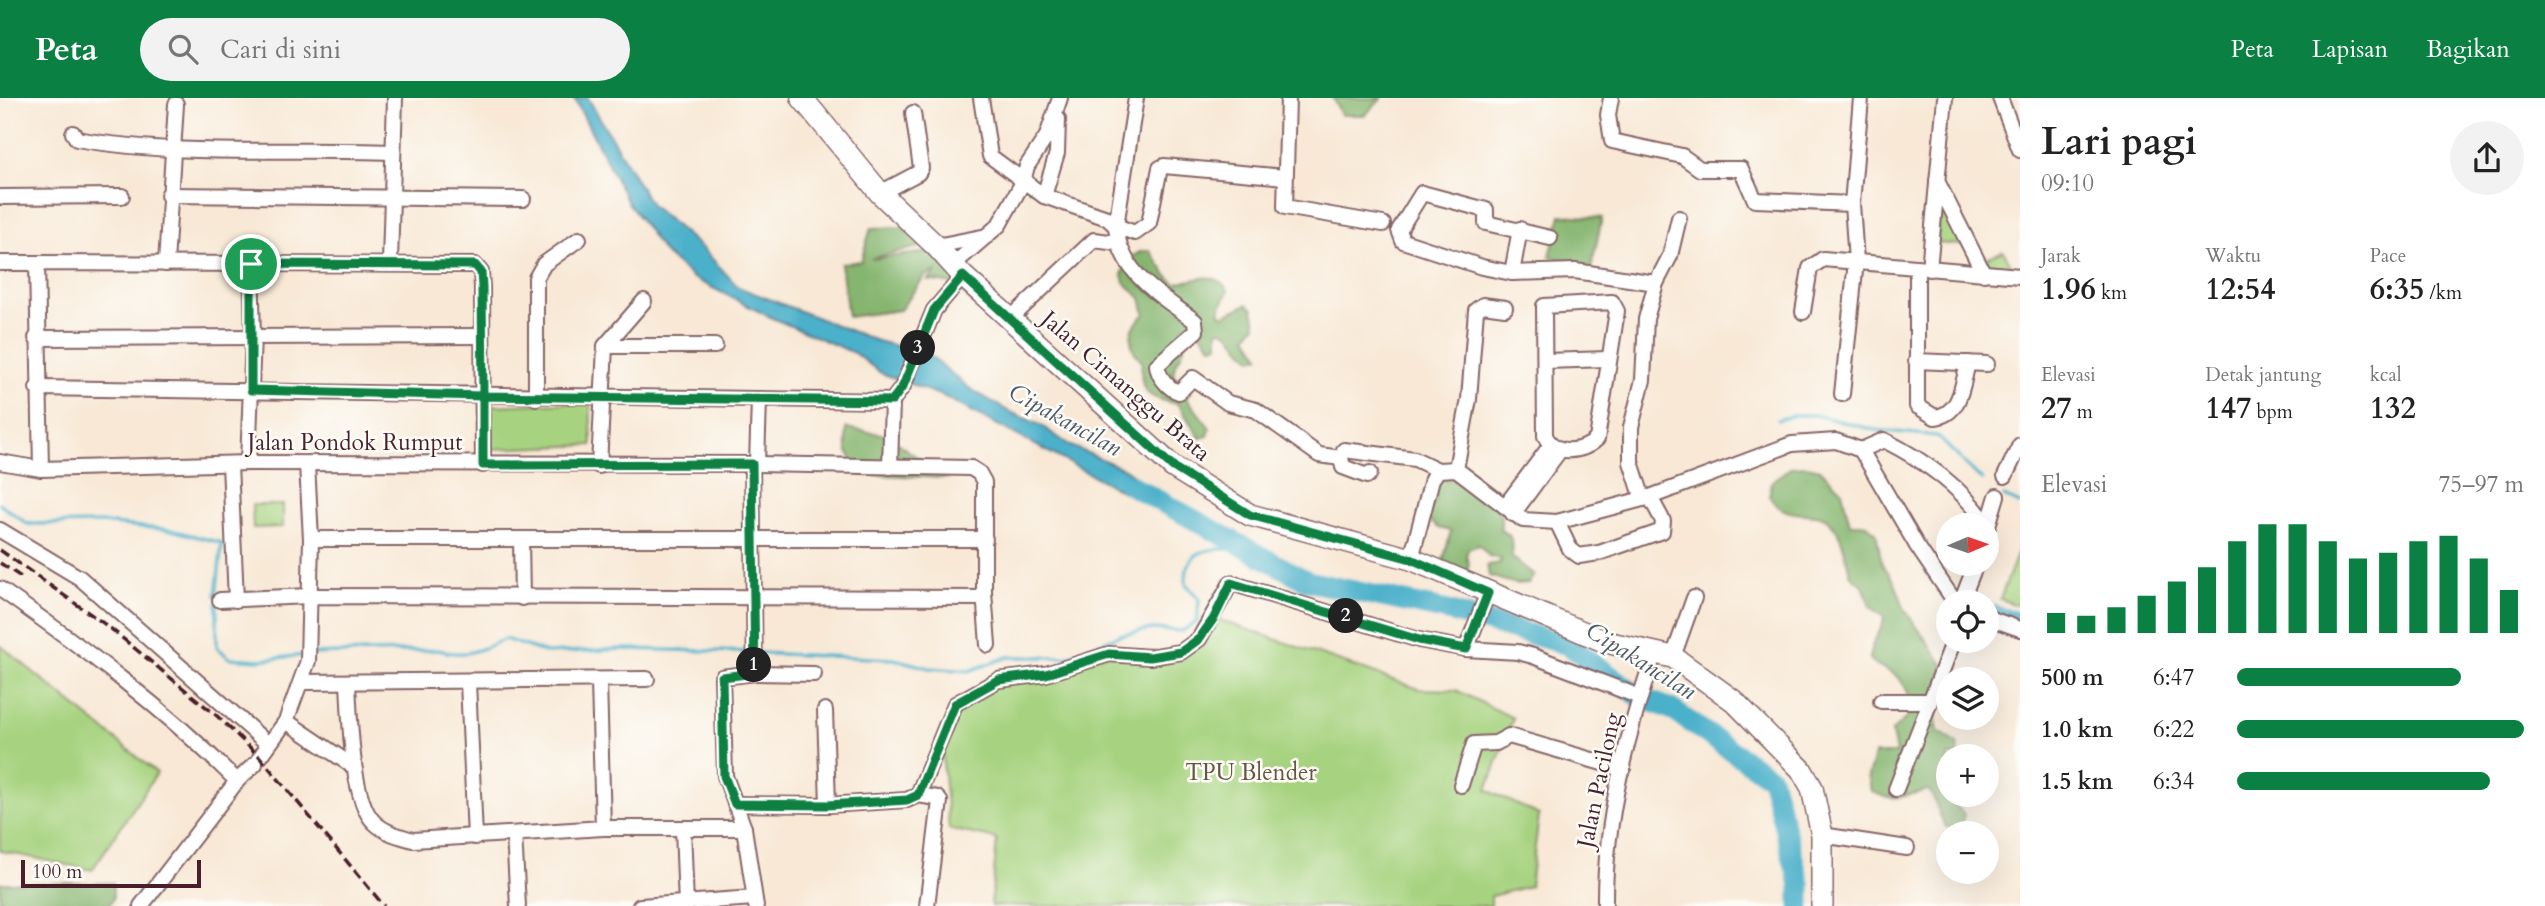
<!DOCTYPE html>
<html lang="id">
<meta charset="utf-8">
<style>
:root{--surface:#fff;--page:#f2f2f2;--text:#222;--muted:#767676;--accent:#0b8043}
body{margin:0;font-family:Cardo,serif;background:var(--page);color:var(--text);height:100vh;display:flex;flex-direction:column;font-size:26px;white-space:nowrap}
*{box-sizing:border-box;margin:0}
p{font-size:23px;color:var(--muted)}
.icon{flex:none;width:38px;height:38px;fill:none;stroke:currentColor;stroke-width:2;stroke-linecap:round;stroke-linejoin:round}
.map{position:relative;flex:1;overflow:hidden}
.sheet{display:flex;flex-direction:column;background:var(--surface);width:525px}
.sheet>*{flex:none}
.needle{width:46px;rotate:88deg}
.buttons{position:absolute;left:1936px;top:415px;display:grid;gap:14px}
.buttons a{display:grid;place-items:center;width:63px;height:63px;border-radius:50%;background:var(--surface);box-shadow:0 7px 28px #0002;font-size:35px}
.scale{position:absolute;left:21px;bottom:18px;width:180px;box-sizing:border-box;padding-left:7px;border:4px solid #4a1f2b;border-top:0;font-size:19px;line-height:24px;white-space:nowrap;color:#4a1f2b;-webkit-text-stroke:5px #fdfcf7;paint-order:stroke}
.pin{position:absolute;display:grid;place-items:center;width:60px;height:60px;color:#fff;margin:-30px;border:4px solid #fff;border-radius:50%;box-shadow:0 2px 7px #0007}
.km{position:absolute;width:35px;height:35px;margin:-18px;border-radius:50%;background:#222;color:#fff;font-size:19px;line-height:35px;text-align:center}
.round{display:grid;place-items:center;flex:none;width:74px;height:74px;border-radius:37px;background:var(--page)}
.summary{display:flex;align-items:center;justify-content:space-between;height:119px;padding:0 21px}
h1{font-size:38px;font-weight:700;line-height:52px}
.stats{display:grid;grid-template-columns:repeat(3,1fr);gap:10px;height:119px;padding:7px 21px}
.stats div{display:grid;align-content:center}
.stats b{font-size:30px;font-weight:700}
.stats small{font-size:19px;font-weight:400}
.stats p{font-size:19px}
.chart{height:196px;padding:14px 21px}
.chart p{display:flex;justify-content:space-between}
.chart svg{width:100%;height:126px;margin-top:7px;stroke:var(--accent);stroke-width:6}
ul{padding:0 21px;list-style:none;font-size:23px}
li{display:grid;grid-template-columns:112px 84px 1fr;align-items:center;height:52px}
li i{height:18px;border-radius:9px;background:var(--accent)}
header{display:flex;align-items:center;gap:42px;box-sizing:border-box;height:98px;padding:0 35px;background:var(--accent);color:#fff}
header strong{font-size:33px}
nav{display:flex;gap:38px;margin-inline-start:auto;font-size:24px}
.search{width:490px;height:63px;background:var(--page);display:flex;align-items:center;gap:18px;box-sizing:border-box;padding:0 24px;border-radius:38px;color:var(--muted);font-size:26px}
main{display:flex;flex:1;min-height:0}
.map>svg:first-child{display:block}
.green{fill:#a7d380;stroke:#787956;stroke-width:2}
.forest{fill:#85b56e;stroke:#686a4c;stroke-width:2;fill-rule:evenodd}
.water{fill:#4bb0ca;stroke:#4a687a;stroke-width:2}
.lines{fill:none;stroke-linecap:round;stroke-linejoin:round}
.stream{stroke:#4bb0ca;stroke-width:3.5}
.canal{stroke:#4bb0ca;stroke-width:12}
.river{stroke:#4bb0ca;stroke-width:21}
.street-casing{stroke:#876566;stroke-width:18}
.secondary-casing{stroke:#876566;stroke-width:24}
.street{stroke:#fff;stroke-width:14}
.secondary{stroke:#fff;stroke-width:21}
.rail{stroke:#4a1f2b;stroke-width:3.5;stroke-dasharray:10 5;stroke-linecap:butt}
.route-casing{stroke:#fff;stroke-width:14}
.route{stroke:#0b8043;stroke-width:9}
.labels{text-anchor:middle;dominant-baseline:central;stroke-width:5;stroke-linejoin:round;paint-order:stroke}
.street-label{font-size:23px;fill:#4a1f2b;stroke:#fdfcf7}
.park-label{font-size:23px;fill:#654;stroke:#fdfcf7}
.water-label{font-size:24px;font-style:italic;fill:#4a596b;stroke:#fdfcf7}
</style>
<header>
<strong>Peta</strong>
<div class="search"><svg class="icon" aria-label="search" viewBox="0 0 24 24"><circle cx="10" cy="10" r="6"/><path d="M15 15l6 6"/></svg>Cari di sini</div>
<nav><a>Peta</a><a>Lapisan</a><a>Bagikan</a></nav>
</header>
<main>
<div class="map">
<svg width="2020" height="808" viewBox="0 0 2020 808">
<rect width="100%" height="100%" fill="#fdfcf7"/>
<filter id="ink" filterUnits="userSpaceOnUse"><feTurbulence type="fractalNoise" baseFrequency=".0143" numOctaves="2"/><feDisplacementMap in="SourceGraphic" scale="14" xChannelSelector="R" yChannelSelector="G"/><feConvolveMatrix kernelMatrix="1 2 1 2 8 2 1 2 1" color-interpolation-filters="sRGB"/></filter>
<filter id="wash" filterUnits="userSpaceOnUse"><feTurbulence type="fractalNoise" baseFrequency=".00686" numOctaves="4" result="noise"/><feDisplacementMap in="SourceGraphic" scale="28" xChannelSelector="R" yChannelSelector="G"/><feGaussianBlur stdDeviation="1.57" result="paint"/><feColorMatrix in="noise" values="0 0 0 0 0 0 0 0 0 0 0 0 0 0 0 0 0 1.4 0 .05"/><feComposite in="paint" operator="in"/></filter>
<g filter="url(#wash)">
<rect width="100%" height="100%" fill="#f8e8d5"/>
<g class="green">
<path d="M1940 104 1961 147 1937 145Z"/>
<path d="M2003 153 2015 173 1979 163Z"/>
<path d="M590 304 592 347 490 351 488 308Z"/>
<path d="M252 407H283V429L253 430Z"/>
<path d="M2020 449V508L2000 501Z"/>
<path d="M1214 520 1419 591 1456 592 1513 620 1487 692 1539 717 1530 788 1491 798V808H991L997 741 949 731 941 644 955 606 998 582 1109 556 1181 554Z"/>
<path d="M0 547 157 675 92 772 0 753Z"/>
</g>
<g class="forest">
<path d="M1333 0H1382L1365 17H1341Z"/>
<path d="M1561 117 1602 120 1591 171 1550 158Z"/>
<path d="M911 129 996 206 986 217 953 186 928 182 938 172 925 178 900 212 848 219 841 166 861 163 871 130ZM927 147 928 154 872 161V160Z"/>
<path d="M1142 153H1150L1169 180 1176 185C1196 183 1215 170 1228 193L1219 213 1223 218 1247 206 1253 211 1256 227 1247 238 1260 258 1253 261C1239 253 1235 232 1218 232V247L1211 248 1197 231 1189 229 1184 235C1187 260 1174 260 1173 277L1191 295 1185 298 1210 330 1208 338 1200 340 1178 306C1149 301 1138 295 1142 264 1126 247 1128 230 1145 216L1141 200 1124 184 1122 177 1127 161Z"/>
<path d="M846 330 886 337 947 380 860 376 847 353Z"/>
<path d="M1807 368 1820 371 1842 393 1850 426H1865L1876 434 1882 466 1894 482 1905 512 1943 566C1939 588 1932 611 1938 633L1957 645 1959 658H1948V696L1953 697V704L1964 716 1962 725 1955 729H1946C1937 717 1938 703 1929 692 1908 696 1893 706 1871 693L1868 677 1875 656H1896L1892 633 1915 612C1909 599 1907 586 1895 577 1886 570 1877 570 1870 561 1869 544 1883 535 1884 519L1870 508 1863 487 1851 478C1845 460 1845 441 1832 426 1815 406 1788 428 1769 398L1772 383 1792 369Z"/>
<path d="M1451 375C1473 389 1508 401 1500 432 1516 438 1510 445 1512 459L1534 477 1529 485 1516 486 1489 478 1487 467 1500 465 1501 461 1489 458 1479 447 1468 451 1466 459 1469 466 1466 474 1443 463 1451 433 1439 430 1426 420 1436 400 1435 385Z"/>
<path d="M0 785H113V801L108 808H0Z"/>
</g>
<path class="water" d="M574 0H588L651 107 703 151 738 189 877 243 928 256 969 290 1010 314 1040 327 1071 348 1125 371 1156 394 1152 409 945 299 881 275 854 255 772 220 693 180 664 155 627 103Z"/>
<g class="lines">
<g class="stream">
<path d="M1778 322 1795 317H1815L1875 332 1937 338 1982 382"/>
<path d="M2004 399 2020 406"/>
<path d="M0 406 28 426 103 425 171 432 222 445 216 498"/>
<path d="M217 506V549L229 560 259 562 305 557"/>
<path d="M757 555 894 561 929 570 969 573 1008 559H1066L1120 537 1152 531 1182 533 1197 524 1199 501 1186 486C1184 444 1218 452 1249 451"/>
<path d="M312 556 438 552C465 560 481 552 505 541L547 555 623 551 750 554"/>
</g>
<path class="canal" d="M1986 511 2020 520"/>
<path class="river" d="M1130 387 1307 483 1448 513 1568 547 1640 599 1671 611 1771 680 1800 786V808"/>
</g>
</g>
<g filter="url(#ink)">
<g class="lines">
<g class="street-casing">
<g id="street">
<path d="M981 0 990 58 1044 98 1107 120 1116 128 1136 0"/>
<path d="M1288 0 1285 109 1383 126"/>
<path d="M1611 0 1608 17 1612 43 1682 58 1700 71H1741L1755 102 1852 106"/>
<path d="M2000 0 2020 52"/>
<path d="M73 35 77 41C180 59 288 50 392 54"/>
<path d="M1285 79 1164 68 1160 70 1149 125 1135 135 1116 128C1119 175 1160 197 1195 223L1196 233 1157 267C1158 278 1168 291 1179 294L1193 280 1228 305 1256 312 1319 357 1341 360 1343 369 1367 378 1370 375"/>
<path d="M1937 83 1984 176"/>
<path d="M880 95 918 75 921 70 913 15"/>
<path d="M168 97 523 101"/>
<path d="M1044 98 1057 55 1058 21"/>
<path d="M0 99 122 98"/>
<path d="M1550 140 1486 125V112L1422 95 1399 132 1403 143 1482 169 1512 175 1575 173 1656 185 1646 221 1643 282 1631 329V364L1643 401"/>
<path d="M936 148 987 138"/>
<path d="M390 164 395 0"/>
<path d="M0 165H37"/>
<path d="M166 166 176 6"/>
<path d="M954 166 999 127 1023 84 1027 68 1047 38 1060 0"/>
<path d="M1917 171V308L1935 319C1961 316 1962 287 1968 265"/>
<path d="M1929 171 1945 0"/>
<path d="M1512 175 1520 131"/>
<path d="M1656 185 1670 158 1679 120"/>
<path d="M1612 204 1617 213 1597 341C1582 355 1555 358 1545 338L1544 208Z"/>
<path d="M1803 214 1810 170 1823 161 2020 178"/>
<path d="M1010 221 1094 142 1117 145"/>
<path d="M36 240 481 238"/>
<path d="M605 248 644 203"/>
<path d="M1545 263 1609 261"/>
<path d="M1916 263 1987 266"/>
<path d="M37 290 892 303"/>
<path d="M1842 296 1856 163 1852 106 1861 0"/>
<path d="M536 300V180L544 166 579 141"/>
<path d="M1344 352 1415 361 1438 372 1456 371 1523 422 1557 424 1650 399 1792 346 1836 343 1861 352 1917 448 1955 504"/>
<path d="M1861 352 1884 342C1925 363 1962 389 1988 428"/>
<path d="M0 364 41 371 248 365 757 366 971 370 979 375 984 384V494L988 547"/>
<path d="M248 365 253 238 251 166"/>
<path d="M230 366 236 502"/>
<path d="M752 366 755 575 722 579 725 678 744 730 756 808"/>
<path d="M757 366 759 301"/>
<path d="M599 368 605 248H715"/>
<path d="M890 369 892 303 903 288 934 212 963 178"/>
<path d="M41 371 37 165 475 167 481 174 482 189 483 367"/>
<path d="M1456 371 1469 301 1476 212 1483 207 1505 210"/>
<path d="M2005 378 2020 347"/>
<path d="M1505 408 1551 347"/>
<path d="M1513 416 1560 352"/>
<path d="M1557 424 1570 451 1579 458 1599 455 1662 433 1663 423 1650 399"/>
<path d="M1987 431 1997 398"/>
<path d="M0 432 80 480 268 646"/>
<path d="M311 441H985"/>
<path d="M521 441 522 500"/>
<path d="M1411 461 1432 381 1438 372"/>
<path d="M0 491C84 550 165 611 237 683"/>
<path d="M220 502 310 498 984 500"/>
<path d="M1961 504 1976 466"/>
<path d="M1986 519 2020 531"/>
<path d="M1466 551 1488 495"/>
<path d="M1673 559 1694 500"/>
<path d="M755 575 814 576"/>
<path d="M599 583 603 730"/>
<path d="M303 584 647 581"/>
<path d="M468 584 475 739"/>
<path d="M348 586C350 618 351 702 374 724 385 735 399 738 413 742L603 730H744"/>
<path d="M1881 603H1930"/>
<path d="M825 612 828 707"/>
<path d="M286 623 354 669"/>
<path d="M260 659 286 623 308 563 311 441 307 366"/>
<path d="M1461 687 1474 646 1496 645 1509 638 1623 671"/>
<path d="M1896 691 1954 542"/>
<path d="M918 697 937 700 940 703 927 808"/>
<path d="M735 706 828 707 907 702 918 697 955 606 998 582 1046 576 1109 556 1150 559 1181 554 1199 541 1231 485 1419 542 1466 551 1518 554 1533 558 1640 599"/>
<path d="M683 730 686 808"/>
<path d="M514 736 518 808"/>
<path d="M1822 737 1907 750"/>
<path d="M141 808 237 683 255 666"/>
<path d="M640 808 754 800"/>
<path d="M1605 808C1604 722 1628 634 1655 553"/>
</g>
</g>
<g class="secondary-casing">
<path id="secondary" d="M802 0 880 95 936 148 963 178 1173 369 1250 417 1411 461 1606 544 1673 559 1734 603 1801 671 1812 690 1822 737V808"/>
</g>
<use href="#street" class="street"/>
<use href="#secondary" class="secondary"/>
<g class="rail">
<path d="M0 452 110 530 217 618 260 659 384 808"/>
<path d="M0 465 24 481"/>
</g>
</g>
</g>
<g class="lines" filter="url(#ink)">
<g class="route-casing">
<path id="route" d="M251 166V292L483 298V367L752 366 755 575 722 579 724 678 735 706 828 707 907 702 918 697 955 606 998 582 1046 576 1109 556 1150 559 1181 554 1199 541 1214 520 1231 485 1419 542 1466 551 1488 495 1411 461 1250 417 1173 369 963 178 934 212 903 288 892 303 483 298 482 189 481 174 475 167 251 166"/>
</g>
<use href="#route" class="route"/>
</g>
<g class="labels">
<g class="street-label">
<text transform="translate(1126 288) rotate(41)">Jalan Cimanggu Brata</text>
<text x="355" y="344">Jalan Pondok Rumput</text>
<text transform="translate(1599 682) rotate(-78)">Jalan Pacilong</text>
</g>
<g class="park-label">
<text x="1251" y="674">TPU Blender</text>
</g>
<g class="water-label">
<text transform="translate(1065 322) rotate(29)">Cipakancilan</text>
<text transform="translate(1641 563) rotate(32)">Cipakancilan</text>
</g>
</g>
</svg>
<div class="buttons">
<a><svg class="needle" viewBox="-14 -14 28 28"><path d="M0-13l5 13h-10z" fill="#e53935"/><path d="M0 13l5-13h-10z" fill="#767676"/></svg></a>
<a><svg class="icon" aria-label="locate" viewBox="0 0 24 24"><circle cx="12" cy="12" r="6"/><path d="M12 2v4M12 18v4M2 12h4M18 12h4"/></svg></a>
<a><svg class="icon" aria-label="layers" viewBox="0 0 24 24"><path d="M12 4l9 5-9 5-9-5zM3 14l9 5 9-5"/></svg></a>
<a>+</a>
<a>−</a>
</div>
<div class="scale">100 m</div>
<div class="pin" style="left:251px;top:166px;background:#1e9e55"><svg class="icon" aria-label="arrive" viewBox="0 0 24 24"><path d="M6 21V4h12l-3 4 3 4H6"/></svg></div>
<b class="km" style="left:754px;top:567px">1</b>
<b class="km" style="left:1346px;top:518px">2</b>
<b class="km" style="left:918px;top:250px">3</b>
</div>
<section class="sheet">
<div class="summary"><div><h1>Lari pagi</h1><p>09:10</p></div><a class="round"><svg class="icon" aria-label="share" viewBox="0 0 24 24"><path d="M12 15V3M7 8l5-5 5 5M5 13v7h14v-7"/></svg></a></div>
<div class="stats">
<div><p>Jarak</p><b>1.96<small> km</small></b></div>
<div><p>Waktu</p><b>12:54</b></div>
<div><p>Pace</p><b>6:35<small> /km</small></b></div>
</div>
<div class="stats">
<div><p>Elevasi</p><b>27<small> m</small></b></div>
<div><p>Detak jantung</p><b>147<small> bpm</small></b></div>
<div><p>kcal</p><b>132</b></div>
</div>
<div class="chart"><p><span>Elevasi</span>75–97 m</p>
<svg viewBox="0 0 160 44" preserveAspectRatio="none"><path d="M5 44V37M15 44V38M25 44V35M35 44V31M45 44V26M55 44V21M65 44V12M75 44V6M85 44V6M95 44V12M105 44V18M115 44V16M125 44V12M135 44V10M145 44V18M155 44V29"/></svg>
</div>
<ul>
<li><b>500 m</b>6:47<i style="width:78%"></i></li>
<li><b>1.0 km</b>6:22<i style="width:100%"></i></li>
<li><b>1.5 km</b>6:34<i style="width:88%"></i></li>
</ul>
</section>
</main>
